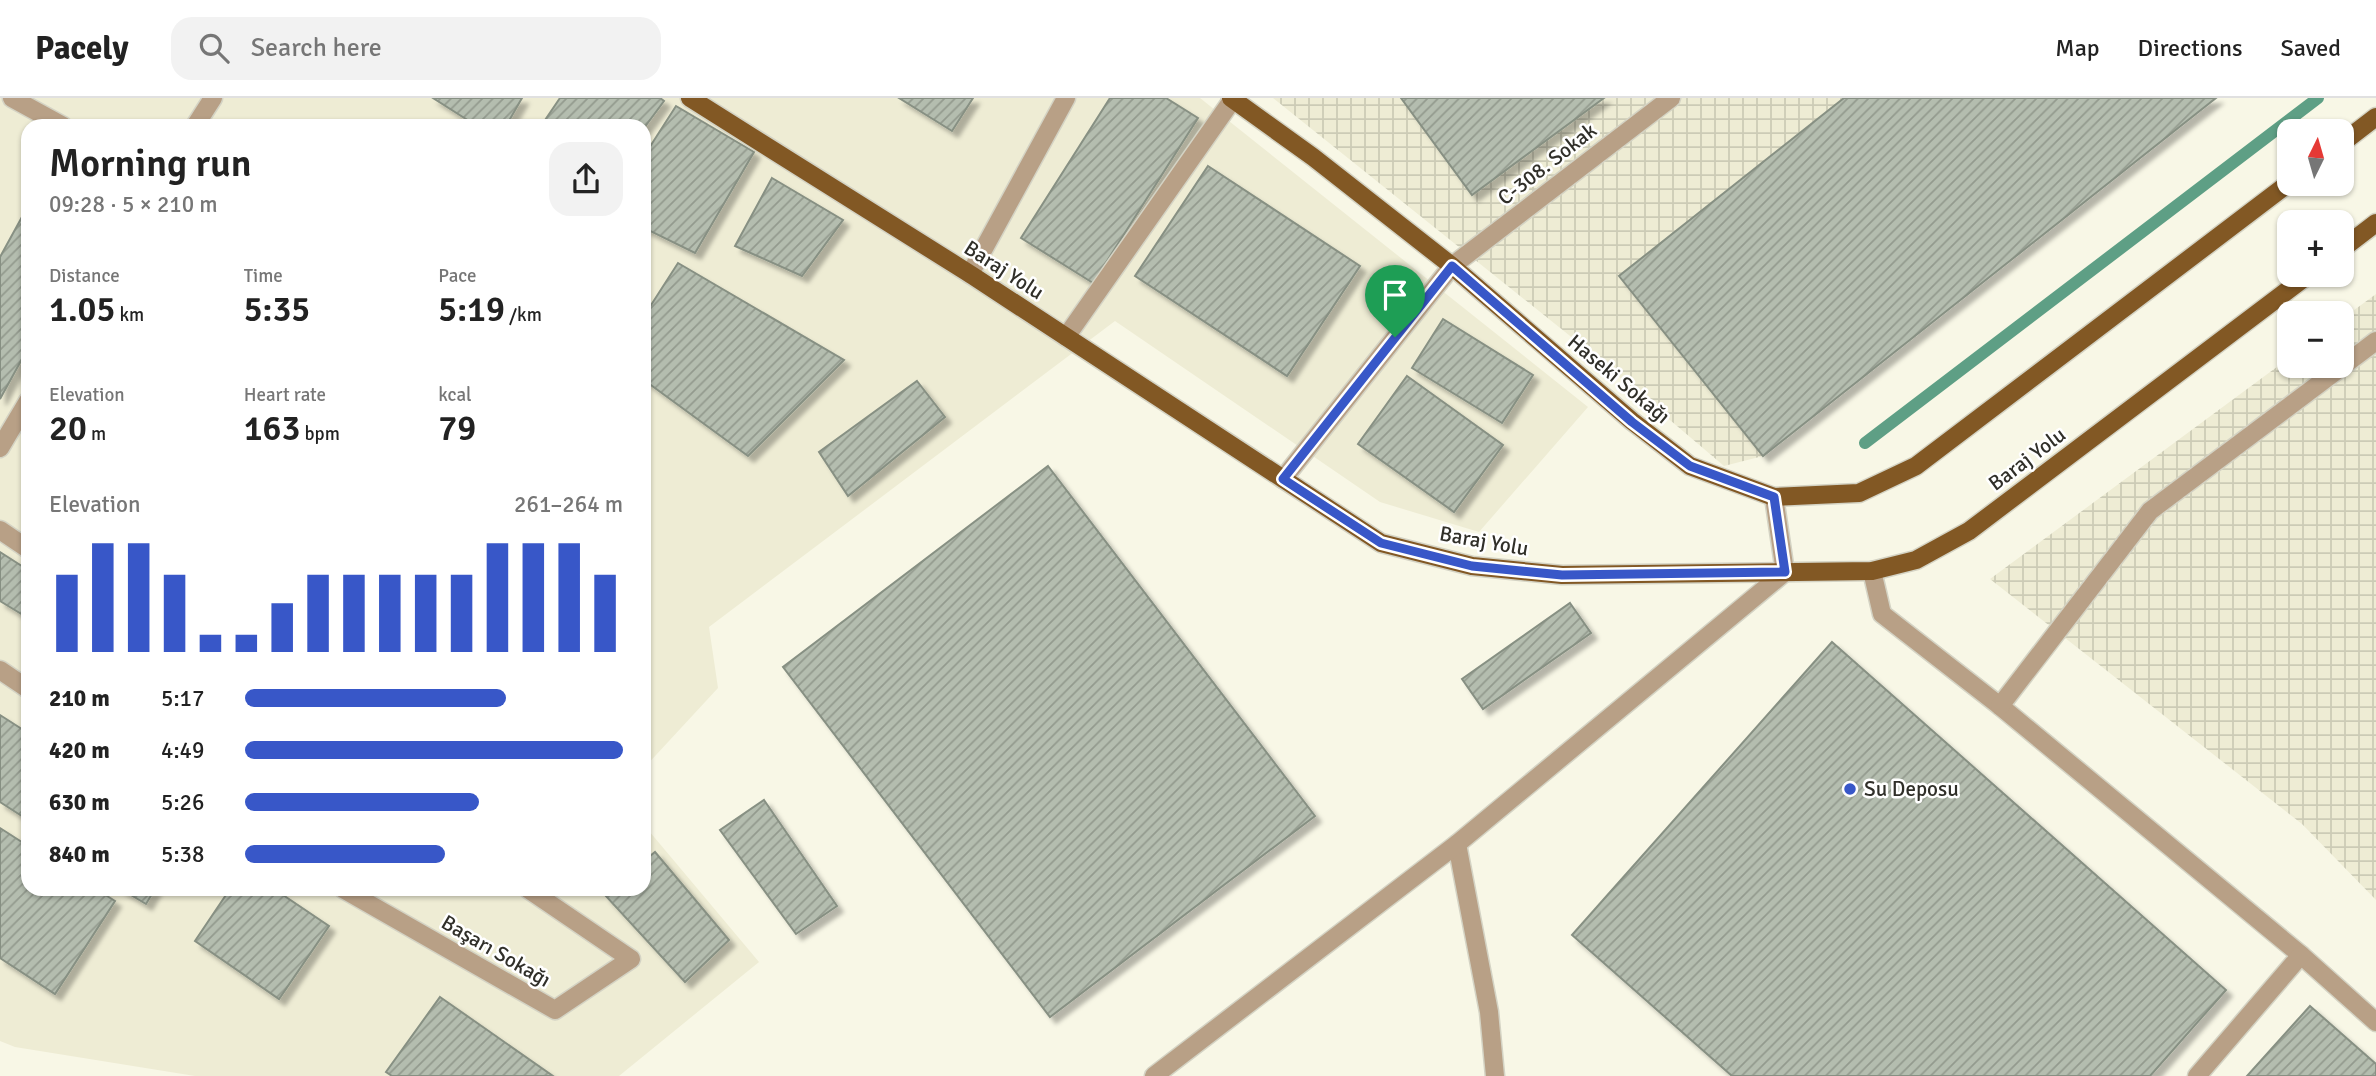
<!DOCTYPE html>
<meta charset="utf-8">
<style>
:root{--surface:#fff;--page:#f2f2f2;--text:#222;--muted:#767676;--line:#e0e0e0;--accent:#3857c8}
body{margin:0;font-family:Signika,sans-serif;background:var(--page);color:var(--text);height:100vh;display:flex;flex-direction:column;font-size:26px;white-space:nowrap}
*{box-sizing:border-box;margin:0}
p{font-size:23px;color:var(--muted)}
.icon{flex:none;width:38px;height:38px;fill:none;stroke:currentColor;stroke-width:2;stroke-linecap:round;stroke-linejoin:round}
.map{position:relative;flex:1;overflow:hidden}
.details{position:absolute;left:21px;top:21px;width:630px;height:777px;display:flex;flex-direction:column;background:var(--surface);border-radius:21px;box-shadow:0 2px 5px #0004}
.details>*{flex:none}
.needle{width:46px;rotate:5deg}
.fabs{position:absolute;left:2277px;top:21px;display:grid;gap:14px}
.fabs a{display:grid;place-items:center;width:77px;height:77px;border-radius:14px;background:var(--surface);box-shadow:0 2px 5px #0004;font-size:35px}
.pin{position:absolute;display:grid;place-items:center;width:60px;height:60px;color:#fff;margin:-72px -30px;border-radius:50% 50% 50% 0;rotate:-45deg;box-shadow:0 0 7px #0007}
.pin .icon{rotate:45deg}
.round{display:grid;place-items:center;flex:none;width:74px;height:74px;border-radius:21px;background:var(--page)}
.headline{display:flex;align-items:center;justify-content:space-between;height:119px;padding:0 28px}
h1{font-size:38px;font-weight:600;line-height:52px}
.figures{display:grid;grid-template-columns:repeat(3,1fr);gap:10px;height:119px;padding:7px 28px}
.figures div{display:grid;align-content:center}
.figures b{font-size:35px;font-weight:600}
.figures small{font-size:19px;font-weight:400}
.figures p{font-size:19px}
.chart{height:196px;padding:14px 28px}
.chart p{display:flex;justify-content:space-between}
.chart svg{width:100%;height:126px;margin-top:7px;stroke:var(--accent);stroke-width:6}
ul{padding:0 28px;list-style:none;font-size:23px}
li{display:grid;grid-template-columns:112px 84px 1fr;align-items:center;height:52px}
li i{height:18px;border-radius:9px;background:var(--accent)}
header{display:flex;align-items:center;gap:42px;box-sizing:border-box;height:98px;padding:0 35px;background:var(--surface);border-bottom:2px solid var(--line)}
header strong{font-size:33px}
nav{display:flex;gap:38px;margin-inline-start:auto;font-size:24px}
.search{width:490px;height:63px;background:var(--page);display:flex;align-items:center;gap:18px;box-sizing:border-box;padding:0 24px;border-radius:21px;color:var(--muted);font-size:26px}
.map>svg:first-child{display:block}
.built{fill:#eeecd4}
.industrial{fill:url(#industrial-grid)}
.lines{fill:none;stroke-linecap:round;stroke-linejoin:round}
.stream{stroke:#5e9f85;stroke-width:12}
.building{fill:url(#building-hatch);stroke:#879083;stroke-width:2;filter:url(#shadow)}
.minor-casing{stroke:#d4d3c4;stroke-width:21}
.major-casing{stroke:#d4d3c4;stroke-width:21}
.minor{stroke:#b8a086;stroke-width:18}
.major{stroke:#825824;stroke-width:18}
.route-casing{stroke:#fff;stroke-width:14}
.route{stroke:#3857c8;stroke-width:9}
.poi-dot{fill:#3857c8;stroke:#fff;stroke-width:2.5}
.labels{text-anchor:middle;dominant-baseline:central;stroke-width:5;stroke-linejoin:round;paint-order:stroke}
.street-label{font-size:21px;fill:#302f29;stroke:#fff}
.poi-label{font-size:21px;fill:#302f29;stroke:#fff;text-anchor:start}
</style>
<header>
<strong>Pacely</strong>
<div class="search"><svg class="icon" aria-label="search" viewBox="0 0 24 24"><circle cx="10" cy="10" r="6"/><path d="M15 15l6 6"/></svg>Search here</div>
<nav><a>Map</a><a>Directions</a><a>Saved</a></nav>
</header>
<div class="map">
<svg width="2376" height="978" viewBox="0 0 2376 978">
<defs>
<pattern id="industrial-grid" width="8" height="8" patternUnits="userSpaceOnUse" patternTransform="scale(1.75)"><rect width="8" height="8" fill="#eeecd4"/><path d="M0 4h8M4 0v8" fill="none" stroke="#cccbb6"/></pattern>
<pattern id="building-hatch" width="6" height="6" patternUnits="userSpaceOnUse" patternTransform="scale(1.75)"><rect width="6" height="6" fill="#b4bdaf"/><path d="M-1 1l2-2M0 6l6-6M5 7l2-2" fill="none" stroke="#939a8e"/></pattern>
<filter id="shadow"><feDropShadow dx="6" dy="6" stdDeviation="2" flood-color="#0004"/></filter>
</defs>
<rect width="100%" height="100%" fill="#f8f7e6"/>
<path class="built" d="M0 0H1200L1588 309 1479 434 1380 404 1115 223 709 529 718 590 644 670V28H28V791H644V727L759 864 619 978H195L15 949 0 943Z"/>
<g class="industrial">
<path d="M1273 0H2216L1763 358 1724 368 1590 254Z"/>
<path d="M2376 196V802L2302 726 1990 481 2289 260V268H2342V221Z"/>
</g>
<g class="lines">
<path class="stream" d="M1865 345 2318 0"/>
</g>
<g class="building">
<path d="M433 0H522L506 28H477Z"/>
<path d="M560 0H660L664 3 644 30V28H541Z"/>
<path d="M899 0H973L952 33Z"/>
<path d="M1110 0H1166L1198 20 1093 185 1021 140Z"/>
<path d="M1401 0H1604L1472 97Z"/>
<path d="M1844 0H2216L1763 358 1619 178Z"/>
<path d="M676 8 754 54 695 155 644 130V58Z"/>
<path d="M1208 68 1360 168 1287 278 1135 178Z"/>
<path d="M772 80 843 122 802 178 735 148Z"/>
<path d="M28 108V250L0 301V159Z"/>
<path d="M678 165 844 262 748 358 644 282V218Z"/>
<path d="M1443 221 1533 277 1502 325 1412 270Z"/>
<path d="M1407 278 1503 347 1454 414 1358 346Z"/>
<path d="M917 283 945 319 848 398 819 354Z"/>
<path d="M1048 368 1315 718 1050 919 783 569Z"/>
<path d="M0 454 28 472V520L0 503Z"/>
<path d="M1570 505 1591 535 1483 611 1462 581Z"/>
<path d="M1832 544 2226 892 2150 978H1732L1572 837Z"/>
<path d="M0 617 28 635V722L0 704Z"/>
<path d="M764 702 837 808 796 836 720 732Z"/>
<path d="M0 730 28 748V791H96L115 803 55 896 0 860Z"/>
<path d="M655 754 729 842 685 884 604 796 611 791H644V763Z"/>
<path d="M121 791H155L146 806Z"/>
<path d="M230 791H274L329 828 279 901 195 843Z"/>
<path d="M440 899 553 978H392L386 974Z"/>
<path d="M2310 908 2376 966V978H2247Z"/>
</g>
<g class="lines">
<g class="minor-casing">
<g id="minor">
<path d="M12 0 63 28"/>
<path d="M195 28 213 0"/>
<path d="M970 176 1066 0"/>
<path d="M1066 239 1233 1"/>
<path d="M0 350 28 303"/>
<path d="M1283 381 1452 168 1671 0"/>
<path d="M0 432 28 451"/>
<path d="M1872 473 1882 516 2000 608 2301 857 2376 924"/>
<path d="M0 572 28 591"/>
<path d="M2000 608 2150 413 2376 243"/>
<path d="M1457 746 1489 914 1495 978"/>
<path d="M343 791 555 912 631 861 528 791"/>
<path d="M1154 978 1457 746 1785 474 1774 399"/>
<path d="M2197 978 2301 857"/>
</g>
</g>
<g class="major-casing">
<g id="major">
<path d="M690 0 970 176 1381 445 1472 468 1562 477 1872 473 1916 462 1969 433 2308 177"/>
<path d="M1231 0 1313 59 1452 168 1632 323 1690 368 1774 399 1859 395 1916 368 2289 85"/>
<path d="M2342 45 2376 19"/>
<path d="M2342 151 2376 125"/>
</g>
</g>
<use href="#minor" class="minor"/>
<use href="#major" class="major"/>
</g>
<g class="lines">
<g class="route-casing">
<path id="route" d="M1452 168 1632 324 1690 368 1774 399 1785 474 1562 477 1472 468 1381 445 1283 381Z"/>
</g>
<use href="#route" class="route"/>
</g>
<circle class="poi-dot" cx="1850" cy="691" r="7"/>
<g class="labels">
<g class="street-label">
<text transform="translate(1547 66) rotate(-38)">C-308. Sokak</text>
<text transform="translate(1004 172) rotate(33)">Baraj Yolu</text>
<text transform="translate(1619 281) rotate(40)">Haseki Sokağı</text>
<text transform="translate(2027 361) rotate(-37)">Baraj Yolu</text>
<text transform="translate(1484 443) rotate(10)">Baraj Yolu</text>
<text transform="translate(496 853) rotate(30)">Başarı Sokağı</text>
</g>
<g class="poi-label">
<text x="1864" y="691">Su Deposu</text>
</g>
</g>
</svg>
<div class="fabs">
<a><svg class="needle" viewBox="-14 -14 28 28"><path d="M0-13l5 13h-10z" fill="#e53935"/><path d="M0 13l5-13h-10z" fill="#767676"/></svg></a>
<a>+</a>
<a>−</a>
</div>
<div class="pin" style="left:1395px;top:239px;background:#1e9e55"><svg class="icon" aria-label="arrive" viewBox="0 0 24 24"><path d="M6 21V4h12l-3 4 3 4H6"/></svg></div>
<section class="details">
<div class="headline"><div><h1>Morning run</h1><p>09:28 · 5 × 210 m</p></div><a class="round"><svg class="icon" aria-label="share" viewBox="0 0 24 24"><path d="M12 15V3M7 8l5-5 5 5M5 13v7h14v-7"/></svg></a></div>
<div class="figures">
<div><p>Distance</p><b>1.05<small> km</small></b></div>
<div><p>Time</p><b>5:35</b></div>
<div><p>Pace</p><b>5:19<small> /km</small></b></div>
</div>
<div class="figures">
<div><p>Elevation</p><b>20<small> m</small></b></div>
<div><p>Heart rate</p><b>163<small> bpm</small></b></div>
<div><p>kcal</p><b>79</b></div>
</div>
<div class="chart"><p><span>Elevation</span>261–264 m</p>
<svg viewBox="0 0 160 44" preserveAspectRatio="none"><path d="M5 44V17M15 44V6M25 44V6M35 44V17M45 44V38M55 44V38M65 44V27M75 44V17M85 44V17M95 44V17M105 44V17M115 44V17M125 44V6M135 44V6M145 44V6M155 44V17"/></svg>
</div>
<ul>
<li><b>210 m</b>5:17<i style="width:69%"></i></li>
<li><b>420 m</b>4:49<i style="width:100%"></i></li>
<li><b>630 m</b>5:26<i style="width:62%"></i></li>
<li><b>840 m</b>5:38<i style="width:53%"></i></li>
</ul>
</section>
</div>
